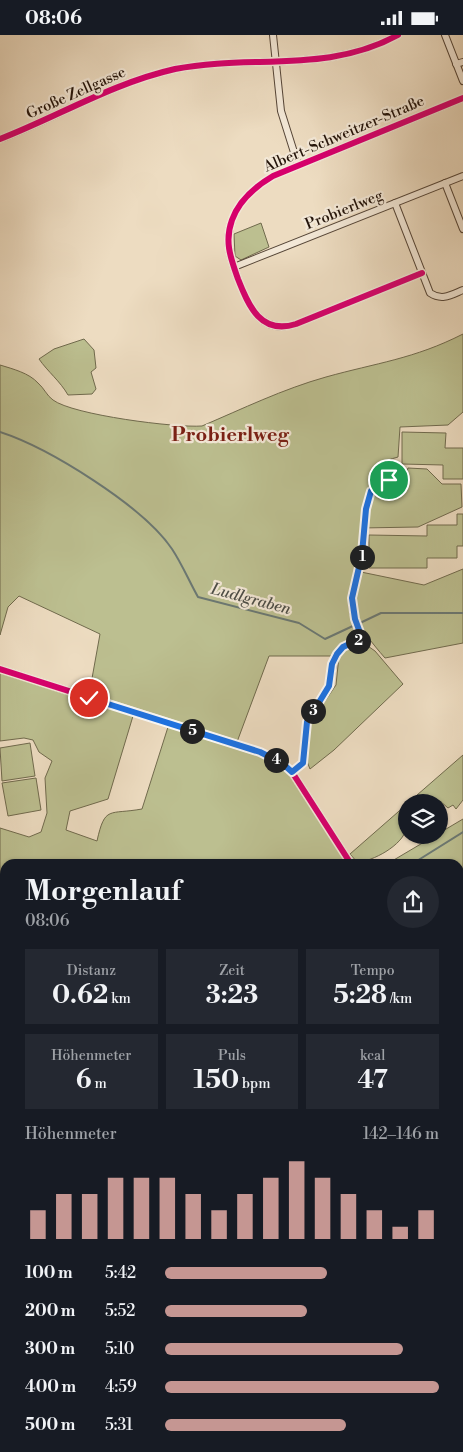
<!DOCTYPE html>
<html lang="de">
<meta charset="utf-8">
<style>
:root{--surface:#171b24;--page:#242831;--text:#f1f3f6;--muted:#9ea1a6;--accent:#c59692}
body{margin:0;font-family:"Libre Bodoni",serif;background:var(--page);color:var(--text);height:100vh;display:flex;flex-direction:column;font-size:19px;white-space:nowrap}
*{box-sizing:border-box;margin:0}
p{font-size:16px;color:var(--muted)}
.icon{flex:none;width:28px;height:28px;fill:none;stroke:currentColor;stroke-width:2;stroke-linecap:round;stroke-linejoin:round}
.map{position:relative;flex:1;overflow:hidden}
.panel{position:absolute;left:0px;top:824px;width:464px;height:594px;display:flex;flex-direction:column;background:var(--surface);border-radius:15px 15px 0 0;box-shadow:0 1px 4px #0004}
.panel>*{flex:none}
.fabs{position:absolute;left:398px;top:759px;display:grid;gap:10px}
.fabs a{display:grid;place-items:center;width:50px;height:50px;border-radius:50%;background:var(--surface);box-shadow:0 1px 4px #0004;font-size:25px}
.pin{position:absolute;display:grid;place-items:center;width:42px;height:42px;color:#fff;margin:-21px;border:2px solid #fff;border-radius:50%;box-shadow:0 1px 5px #0007}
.km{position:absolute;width:25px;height:25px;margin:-12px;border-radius:50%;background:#222;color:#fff;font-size:14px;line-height:25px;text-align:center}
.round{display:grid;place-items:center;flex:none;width:52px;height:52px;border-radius:26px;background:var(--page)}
.overview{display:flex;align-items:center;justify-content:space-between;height:85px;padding:0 25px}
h1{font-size:28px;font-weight:700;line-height:38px}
.figures{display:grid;grid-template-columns:repeat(3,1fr);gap:8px;height:85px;padding:5px 25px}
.figures div{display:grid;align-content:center;border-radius:0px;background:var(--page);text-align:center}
.figures b{font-size:25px;font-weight:700}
.figures small{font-size:14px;font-weight:400}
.figures p{font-size:14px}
.chart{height:140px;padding:10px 25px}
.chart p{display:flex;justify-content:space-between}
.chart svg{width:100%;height:90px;margin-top:5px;stroke:var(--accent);stroke-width:6}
ul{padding:0 25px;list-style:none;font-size:16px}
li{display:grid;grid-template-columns:80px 60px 1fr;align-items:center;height:38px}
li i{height:12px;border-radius:6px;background:var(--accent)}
.status{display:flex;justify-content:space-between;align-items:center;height:35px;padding:0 25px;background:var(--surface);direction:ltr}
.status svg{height:14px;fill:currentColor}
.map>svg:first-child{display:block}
.green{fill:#bcbf90;stroke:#706a4d}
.water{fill:#9abab9;stroke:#6b7873}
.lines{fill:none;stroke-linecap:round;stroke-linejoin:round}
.stream{stroke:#6b7873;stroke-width:2}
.minor-casing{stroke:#564638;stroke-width:8}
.minor{stroke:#f3e8d7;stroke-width:6}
.cycleway-casing{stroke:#f3e8d7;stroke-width:9}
.cycleway{stroke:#d6006c;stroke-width:6}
.route-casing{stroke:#fff;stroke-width:10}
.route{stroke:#1a73e8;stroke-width:6}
.labels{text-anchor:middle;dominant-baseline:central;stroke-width:4.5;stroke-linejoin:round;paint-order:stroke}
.street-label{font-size:15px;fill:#24140a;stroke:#f3e8d7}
.water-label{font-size:16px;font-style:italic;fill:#4d4e47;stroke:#f3e8d7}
.district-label{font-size:20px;font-weight:bold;fill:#7a1f14;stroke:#f3e8d7}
</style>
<div class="status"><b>08:06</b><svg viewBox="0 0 49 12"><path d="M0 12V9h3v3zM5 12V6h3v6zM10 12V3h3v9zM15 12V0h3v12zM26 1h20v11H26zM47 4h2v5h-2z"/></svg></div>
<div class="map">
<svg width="463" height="1417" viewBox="0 0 463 1417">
<rect width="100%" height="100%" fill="#eddcc1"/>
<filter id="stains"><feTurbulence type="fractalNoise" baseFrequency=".004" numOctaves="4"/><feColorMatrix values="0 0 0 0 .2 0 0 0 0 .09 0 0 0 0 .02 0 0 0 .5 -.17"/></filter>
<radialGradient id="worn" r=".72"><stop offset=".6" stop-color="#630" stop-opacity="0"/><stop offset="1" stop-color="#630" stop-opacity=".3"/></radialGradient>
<g class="green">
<path d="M261 188 269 212 241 225 235 221 234 199Z"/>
<path d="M463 299V377L448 390 400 392 398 422C383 426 374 431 370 446L382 455 401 451 408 433 427 434 442 449H461L462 472 418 492 361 493 358 531 349 563 350 579 362 607 375 616 403 649 334 715 310 734 306 724 310 688 336 650 339 621H269L237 707 89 660 100 599 19 561 8 572 0 600V330C13 334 29 338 38 348 44 353 47 361 53 365 73 380 176 393 202 391 242 374 283 354 326 342 376 328 414 324 463 299Z"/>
<path d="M84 304 94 315 96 333 91 337 96 354 92 359 68 360C60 346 48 337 39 324L54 314Z"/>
<path d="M402 397 446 398 445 413H463V444H443V430L402 429Z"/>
<path d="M457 479H463V511H457V523H427V533H369V500L427 501V490H457Z"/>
<path d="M463 534V608L385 623C358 592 348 577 361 537L424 550Z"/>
<path d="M0 637 133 681 108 764 70 776 66 795 97 806C105 770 109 780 142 774L168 692C208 705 258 712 290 741L347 829H5V854L0 852V793L29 802 41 797 47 778 45 743 52 726 39 717 33 705 24 703 0 706Z"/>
<path d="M30 708 35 741 2 746 0 713Z"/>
<path d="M463 720V765L456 774 453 770 448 773 440 766 409 767Z"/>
<path d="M36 743 41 775 8 781 2 748Z"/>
<path d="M406 770C406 777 408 786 406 794 403 810 372 827 357 827L350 819Z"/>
<path d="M463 784V851L459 853V829H387Z"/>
<path d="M290 1412H452L455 1417H277Z"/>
</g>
<g class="water">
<path d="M0 854 5 856V1014L0 1018Z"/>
<path d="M459 885H463V1326L459 1327Z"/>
<path d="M5 1121V1412L237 1413 222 1417H0V1124Z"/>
</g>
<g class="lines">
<g class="stream">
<path d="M0 397C49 413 143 471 172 514 182 529 189 546 198 562L299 588 325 604 355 590"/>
<path d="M360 588 381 578H463"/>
<path d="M412 829 463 797"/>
<path d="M321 1417 339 1412"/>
</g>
<g class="minor-casing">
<g id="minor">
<path d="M273 0 281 76 298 130"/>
<path d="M445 0 463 46"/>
<path d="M456 29 463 27"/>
<path d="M0 104C59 81 113 48 175 34 250 19 328 39 398 0"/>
<path d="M445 148 463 194"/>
<path d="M395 168 430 258C442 266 451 260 463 255"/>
<path d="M234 232 463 141"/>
<path d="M422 238 296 289C261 300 249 272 238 244 231 224 224 207 232 185 239 165 256 151 273 141L463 63"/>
<path d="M0 634 260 717 282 728 292 737 351 829"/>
<path d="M292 737 303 728 307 687 329 651 333 629 337 619 343 612 362 603 353 576 352 563 362 519 366 474 371 456 389 445"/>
<path d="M459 857 463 855"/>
</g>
</g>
<use href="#minor" class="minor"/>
<g class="cycleway-casing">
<g id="cycleway">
<path d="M0 104C59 81 113 48 175 34 250 19 328 39 398 0"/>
<path d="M422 238 296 289C261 300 249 272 238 244 231 224 224 207 232 185 239 165 256 151 273 141L463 63"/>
<path d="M0 634 260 717 282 728 292 737 351 829"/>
</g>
</g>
<use href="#cycleway" class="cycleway"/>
</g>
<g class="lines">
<g class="route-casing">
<path id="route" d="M89 663 260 717 282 728 292 737 303 728 307 687 329 651 332 629 337 619 343 612 362 603 355 584 352 563 362 519 366 474 371 456 389 445"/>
</g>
<use href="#route" class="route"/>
</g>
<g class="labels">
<g class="street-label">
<text transform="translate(76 58) rotate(-24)">Große Zellgasse</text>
<text transform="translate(344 99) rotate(-23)">Albert-Schweitzer-Straße</text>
<text transform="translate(344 175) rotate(-22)">Probierlweg</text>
</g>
<g class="water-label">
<text transform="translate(251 564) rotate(15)">Ludlgraben</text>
</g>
<g class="district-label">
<text x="230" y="400">Probierlweg</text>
</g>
</g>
<rect width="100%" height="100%" filter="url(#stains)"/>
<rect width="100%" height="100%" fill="url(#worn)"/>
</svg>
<div class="fabs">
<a><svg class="icon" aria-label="layers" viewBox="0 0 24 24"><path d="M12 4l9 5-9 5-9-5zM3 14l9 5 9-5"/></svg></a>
</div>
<div class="pin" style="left:389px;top:445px;background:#1e9e55"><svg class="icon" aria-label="arrive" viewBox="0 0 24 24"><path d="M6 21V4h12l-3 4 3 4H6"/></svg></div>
<div class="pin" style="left:89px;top:663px;background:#d93025"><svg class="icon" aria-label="check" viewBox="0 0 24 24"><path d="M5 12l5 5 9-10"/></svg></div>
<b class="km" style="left:362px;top:522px">1</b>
<b class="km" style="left:358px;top:606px">2</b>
<b class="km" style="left:313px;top:676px">3</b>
<b class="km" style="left:276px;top:725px">4</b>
<b class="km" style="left:192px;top:696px">5</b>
<section class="panel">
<div class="overview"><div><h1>Morgenlauf</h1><p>08:06</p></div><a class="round"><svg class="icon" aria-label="share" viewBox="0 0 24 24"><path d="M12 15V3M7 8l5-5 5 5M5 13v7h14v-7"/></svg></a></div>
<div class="figures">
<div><p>Distanz</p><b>0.62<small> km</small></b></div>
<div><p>Zeit</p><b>3:23</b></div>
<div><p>Tempo</p><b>5:28<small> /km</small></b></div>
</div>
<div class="figures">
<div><p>Höhenmeter</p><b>6<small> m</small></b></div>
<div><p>Puls</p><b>150<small> bpm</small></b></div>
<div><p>kcal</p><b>47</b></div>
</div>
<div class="chart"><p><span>Höhenmeter</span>142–146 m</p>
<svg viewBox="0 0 160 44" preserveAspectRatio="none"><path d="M5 44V30M15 44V22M25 44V22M35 44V14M45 44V14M55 44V14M65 44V22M75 44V30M85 44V22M95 44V14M105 44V6M115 44V14M125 44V22M135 44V30M145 44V38M155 44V30"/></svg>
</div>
<ul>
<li><b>100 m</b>5:42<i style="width:59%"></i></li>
<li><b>200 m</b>5:52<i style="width:52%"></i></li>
<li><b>300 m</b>5:10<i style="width:87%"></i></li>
<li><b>400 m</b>4:59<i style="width:100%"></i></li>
<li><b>500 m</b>5:31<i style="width:66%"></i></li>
</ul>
</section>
</div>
